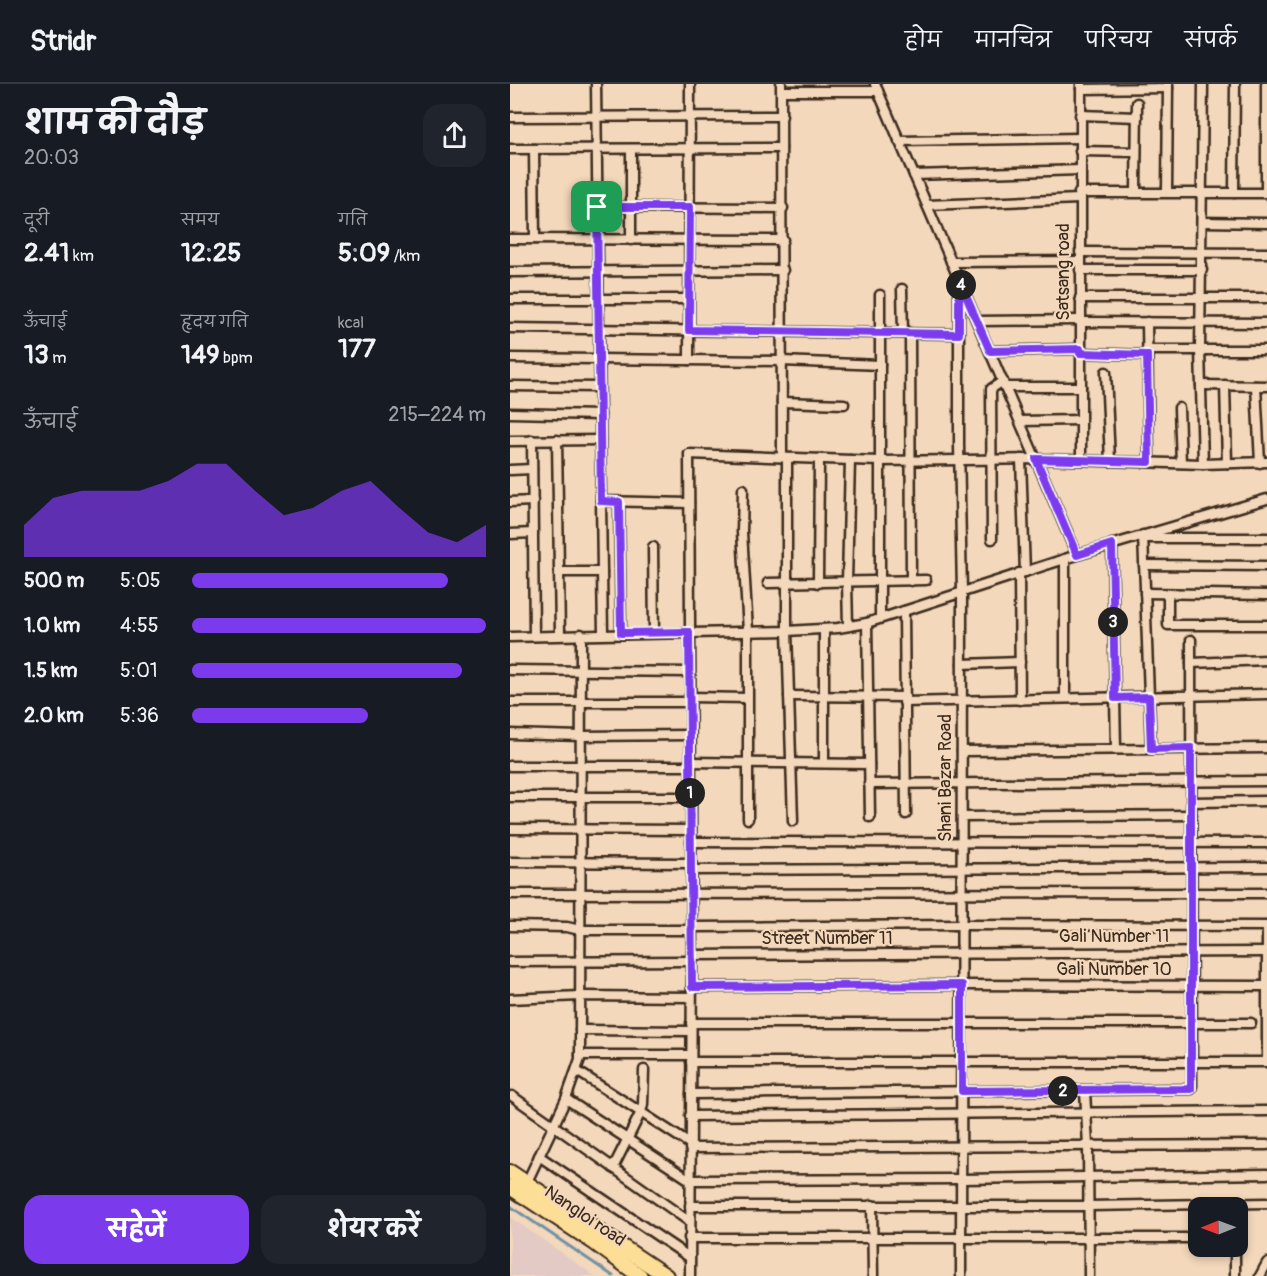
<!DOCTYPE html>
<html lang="hi">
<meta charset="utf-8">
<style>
:root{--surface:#171b24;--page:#20242c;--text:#f1f3f6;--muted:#9ea1a6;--line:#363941;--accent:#7c3aed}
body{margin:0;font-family:Pangolin,"Playpen Sans Deva",sans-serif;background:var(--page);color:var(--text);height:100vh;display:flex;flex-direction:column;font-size:22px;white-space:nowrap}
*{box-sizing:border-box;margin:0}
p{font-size:20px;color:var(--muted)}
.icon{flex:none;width:33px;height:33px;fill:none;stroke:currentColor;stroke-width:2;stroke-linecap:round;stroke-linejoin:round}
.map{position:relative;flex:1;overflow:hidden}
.sheet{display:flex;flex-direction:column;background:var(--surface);width:510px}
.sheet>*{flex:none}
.needle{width:39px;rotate:269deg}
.fabs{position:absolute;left:678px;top:1113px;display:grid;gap:12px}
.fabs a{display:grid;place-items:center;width:60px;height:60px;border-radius:12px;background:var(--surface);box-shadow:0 3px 9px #0003;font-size:30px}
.pin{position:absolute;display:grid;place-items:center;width:51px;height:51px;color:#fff;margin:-26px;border-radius:12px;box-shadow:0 3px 9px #0006}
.km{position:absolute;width:30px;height:30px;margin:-15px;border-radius:50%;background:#222;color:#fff;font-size:16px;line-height:30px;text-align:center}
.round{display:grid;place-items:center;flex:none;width:63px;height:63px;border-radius:18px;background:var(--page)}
.overview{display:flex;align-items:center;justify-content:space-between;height:102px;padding:0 24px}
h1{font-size:33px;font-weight:700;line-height:45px}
.metrics{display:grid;grid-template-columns:repeat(3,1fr);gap:9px;height:102px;padding:6px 24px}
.metrics div{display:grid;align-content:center}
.metrics b{font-size:26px;font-weight:700}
.metrics small{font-size:16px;font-weight:400}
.metrics p{font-size:16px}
.chart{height:168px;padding:12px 24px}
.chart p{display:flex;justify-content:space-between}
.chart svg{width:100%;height:108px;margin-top:6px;fill:var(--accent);opacity:.7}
.action{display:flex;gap:12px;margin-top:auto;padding:12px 24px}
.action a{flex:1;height:69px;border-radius:18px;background:var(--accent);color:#fff;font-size:24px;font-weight:700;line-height:69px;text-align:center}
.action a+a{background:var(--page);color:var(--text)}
ul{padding:0 24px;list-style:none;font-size:20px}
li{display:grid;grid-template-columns:96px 72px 1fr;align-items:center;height:45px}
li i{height:15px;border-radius:8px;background:var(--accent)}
header{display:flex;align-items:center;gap:36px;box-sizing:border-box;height:84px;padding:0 30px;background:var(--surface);border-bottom:2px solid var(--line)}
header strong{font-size:28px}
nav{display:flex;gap:33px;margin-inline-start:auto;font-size:21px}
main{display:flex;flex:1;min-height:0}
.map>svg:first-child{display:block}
.built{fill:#e3cac4}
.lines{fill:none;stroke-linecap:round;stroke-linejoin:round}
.stream{stroke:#7392a3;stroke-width:3}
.minor-casing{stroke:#3b2a1e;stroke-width:13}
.primary-casing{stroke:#3b2a1e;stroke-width:18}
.minor{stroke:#f4d8bb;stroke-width:8}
.primary{stroke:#fdde96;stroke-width:14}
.route-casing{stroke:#fff;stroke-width:12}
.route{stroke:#7c3aed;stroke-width:8}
.labels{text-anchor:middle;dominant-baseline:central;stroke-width:4.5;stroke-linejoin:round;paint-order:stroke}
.street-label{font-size:18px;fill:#3b2a1e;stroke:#f4d8bb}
</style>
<header>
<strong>Stridr</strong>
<nav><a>होम</a><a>मानचित्र</a><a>परिचय</a><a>संपर्क</a></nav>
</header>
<main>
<section class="sheet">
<div class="overview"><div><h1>शाम की दौड़</h1><p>20:03</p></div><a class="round"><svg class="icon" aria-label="share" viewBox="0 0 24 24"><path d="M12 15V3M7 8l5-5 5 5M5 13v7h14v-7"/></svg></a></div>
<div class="metrics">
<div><p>दूरी</p><b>2.41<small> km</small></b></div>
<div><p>समय</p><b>12:25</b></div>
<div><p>गति</p><b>5:09<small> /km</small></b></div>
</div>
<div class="metrics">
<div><p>ऊँचाई</p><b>13<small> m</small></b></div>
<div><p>हृदय गति</p><b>149<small> bpm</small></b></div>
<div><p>kcal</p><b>177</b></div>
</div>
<div class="chart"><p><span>ऊँचाई</span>215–224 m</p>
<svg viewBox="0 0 160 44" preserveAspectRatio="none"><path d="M0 44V31L10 20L20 17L30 17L40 17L50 13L60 6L70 6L80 17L90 27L100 24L110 17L120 13L130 24L140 34L150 38L160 31V44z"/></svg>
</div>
<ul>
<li><b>500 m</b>5:05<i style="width:87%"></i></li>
<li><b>1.0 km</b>4:55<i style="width:100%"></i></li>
<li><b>1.5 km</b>5:01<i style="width:92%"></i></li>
<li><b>2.0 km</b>5:36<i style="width:60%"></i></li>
</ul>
<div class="action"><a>सहेजें</a><a>शेयर करें</a></div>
</section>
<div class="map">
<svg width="757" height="1192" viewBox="0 0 757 1192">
<rect width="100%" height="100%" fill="#f4d8bb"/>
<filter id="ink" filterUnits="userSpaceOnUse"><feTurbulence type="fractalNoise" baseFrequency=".0167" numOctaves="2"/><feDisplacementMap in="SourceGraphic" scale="12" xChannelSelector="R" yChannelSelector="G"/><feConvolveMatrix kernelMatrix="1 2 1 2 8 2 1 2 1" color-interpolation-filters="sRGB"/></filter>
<g filter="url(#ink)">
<path class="built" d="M0 1133 85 1192H0Z"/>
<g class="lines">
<path class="stream" d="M0 1122 103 1192"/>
<g class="minor-casing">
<g id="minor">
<path d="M86 0 91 417 179 419"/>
<path d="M271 0 272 373"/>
<path d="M365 0 567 471"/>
<path d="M571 0V376"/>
<path d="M693 0 690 265 693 380"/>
<path d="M571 5 658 4"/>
<path d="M272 7H368"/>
<path d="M570 31 627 33"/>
<path d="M0 33 272 32"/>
<path d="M389 57 570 54"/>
<path d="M0 65 271 64"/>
<path d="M24 65 25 155"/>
<path d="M570 67 626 68"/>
<path d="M404 91 570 86"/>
<path d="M626 108 627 19"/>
<path d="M657 108 658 0"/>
<path d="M569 109H757"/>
<path d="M724 109 725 0"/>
<path d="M756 109V0"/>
<path d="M417 121 569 115"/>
<path d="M87 123 273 124"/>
<path d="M692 138 757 139"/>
<path d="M0 155 273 156"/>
<path d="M121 156V65"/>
<path d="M570 168 757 169"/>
<path d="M441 178 570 177"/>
<path d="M570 186H692"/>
<path d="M0 188 273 186"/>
<path d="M449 196V361L452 508 451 1192"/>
<path d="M392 205 393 249"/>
<path d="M370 211V534"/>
<path d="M570 214H757"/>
<path d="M0 215H179"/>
<path d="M467 237 570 236"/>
<path d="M570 238 757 239"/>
<path d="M637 238 639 378"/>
<path d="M0 244 449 250"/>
<path d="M400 249 401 497"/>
<path d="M637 266H757"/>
<path d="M480 267 570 265"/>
<path d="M570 269 637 271"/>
<path d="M0 274 272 277 370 281"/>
<path d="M179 276 180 0"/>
<path d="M596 288 600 377"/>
<path d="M691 301 757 302"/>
<path d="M715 301 717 379"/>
<path d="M0 302 89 303"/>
<path d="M746 302 750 379"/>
<path d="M495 303H571"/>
<path d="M272 318 334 320"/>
<path d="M669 324 671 379"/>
<path d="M0 329 90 331"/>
<path d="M510 337 571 336"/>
<path d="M22 356 24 552"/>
<path d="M47 356 50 551"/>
<path d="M0 357 90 356"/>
<path d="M277 374V547L283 737"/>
<path d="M511 375 515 488"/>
<path d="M0 386 22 385"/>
<path d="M233 405 232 448 238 547V735"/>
<path d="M0 418 23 417"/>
<path d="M109 418 111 549"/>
<path d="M0 450 23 449"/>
<path d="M633 451 641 665"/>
<path d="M634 454H757"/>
<path d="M482 455 481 305 493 297"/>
<path d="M602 460 606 665"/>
<path d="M143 463 144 549"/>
<path d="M555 475V614"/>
<path d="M634 481 757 482"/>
<path d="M49 488H92L91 417"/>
<path d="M92 488 93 550"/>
<path d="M509 489 510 616"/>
<path d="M258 499 416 496"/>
<path d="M308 499 309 375"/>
<path d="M635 509 757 511"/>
<path d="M658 510V541H757"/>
<path d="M394 527 396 730"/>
<path d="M357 539 360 733"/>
<path d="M338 542 337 498 340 376"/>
<path d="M0 553 277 547 328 544 357 539 567 471 757 415"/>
<path d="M681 579 757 576"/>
<path d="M452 580 510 578"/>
<path d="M0 586 179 588"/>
<path d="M279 612 395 613"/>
<path d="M179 613 237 614"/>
<path d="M0 618H179"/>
<path d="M394 618 757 610"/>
<path d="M0 650 71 652 180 651"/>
<path d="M452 667 757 664"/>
<path d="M180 678 359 680"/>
<path d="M314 679V545"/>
<path d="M0 682H180"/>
<path d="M359 700 757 697"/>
<path d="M0 713H180"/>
<path d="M682 718 757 717"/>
<path d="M452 733 682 731"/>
<path d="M0 745 181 746"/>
<path d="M181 758 757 759"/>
<path d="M0 778 181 779"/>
<path d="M181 786 757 783"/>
<path d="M0 810 757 809"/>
<path d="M0 842 57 843 70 846H182"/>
<path d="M182 843 452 841 757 842"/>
<path d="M182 871 756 868"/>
<path d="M0 878 182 877"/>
<path d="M182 903 452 901 756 902"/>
<path d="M0 915 70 912 181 913"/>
<path d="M181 939H741"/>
<path d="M70 946 181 947"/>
<path d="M70 971H181"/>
<path d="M181 978H757"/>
<path d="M757 978V846"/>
<path d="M67 987 180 1060"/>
<path d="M575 1007 578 1062 579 1192"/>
<path d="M181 1010 681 1005 682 1002 681 556"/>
<path d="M2 1012 180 1138"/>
<path d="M56 1015 180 1096 452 1095 757 1090"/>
<path d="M180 1032 757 1027"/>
<path d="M180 1064 757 1061"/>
<path d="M29 1072 179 1173"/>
<path d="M103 1084 131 1028 133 1020 134 986"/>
<path d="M16 1100 56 1015 70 975 71 550"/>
<path d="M362 1121 363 1192"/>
<path d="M180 1122H579L757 1119"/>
<path d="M179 1154H688"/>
<path d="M180 1192 182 877 179 370 369 377 526 375 693 380 757 378"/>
<path d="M725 1192V1162"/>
<path d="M750 1192 757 1179"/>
</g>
</g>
<g class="primary-casing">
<g id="primary">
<path d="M0 1088 156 1192"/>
<path d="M0 1103 85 1159 130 1192"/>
</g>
</g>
<use href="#minor" class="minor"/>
<use href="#primary" class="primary"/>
</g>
</g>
<g class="lines" filter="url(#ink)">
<g class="route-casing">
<path id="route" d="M87 123H180L179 246 449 250V196L480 267 570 265V269L637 271 639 378 526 375 567 471 602 460 605 614 639 613 641 665 681 664V1005L452 1007V901L182 903 179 548 111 549 109 418 91 417Z"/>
</g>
<use href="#route" class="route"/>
</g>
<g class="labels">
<g class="street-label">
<text transform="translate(553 188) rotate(-90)">Satsang road</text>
<text transform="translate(435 694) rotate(-90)">Shani Bazar Road</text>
<text x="604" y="852">Gali Number 11</text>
<text x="317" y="854">Street Number 11</text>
<text x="604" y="885">Gali Number 10</text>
<text transform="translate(75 1132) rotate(34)">Nangloi road</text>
</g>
</g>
</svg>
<div class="fabs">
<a><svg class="needle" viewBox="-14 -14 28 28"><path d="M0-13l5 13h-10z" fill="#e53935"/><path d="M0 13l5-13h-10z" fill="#9ea1a6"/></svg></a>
</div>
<div class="pin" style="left:87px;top:123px;background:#1e9e55"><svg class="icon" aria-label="arrive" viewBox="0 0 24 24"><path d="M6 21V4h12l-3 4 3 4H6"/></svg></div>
<b class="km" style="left:180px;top:709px">1</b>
<b class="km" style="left:553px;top:1007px">2</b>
<b class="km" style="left:603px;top:538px">3</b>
<b class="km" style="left:451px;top:201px">4</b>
</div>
</main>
